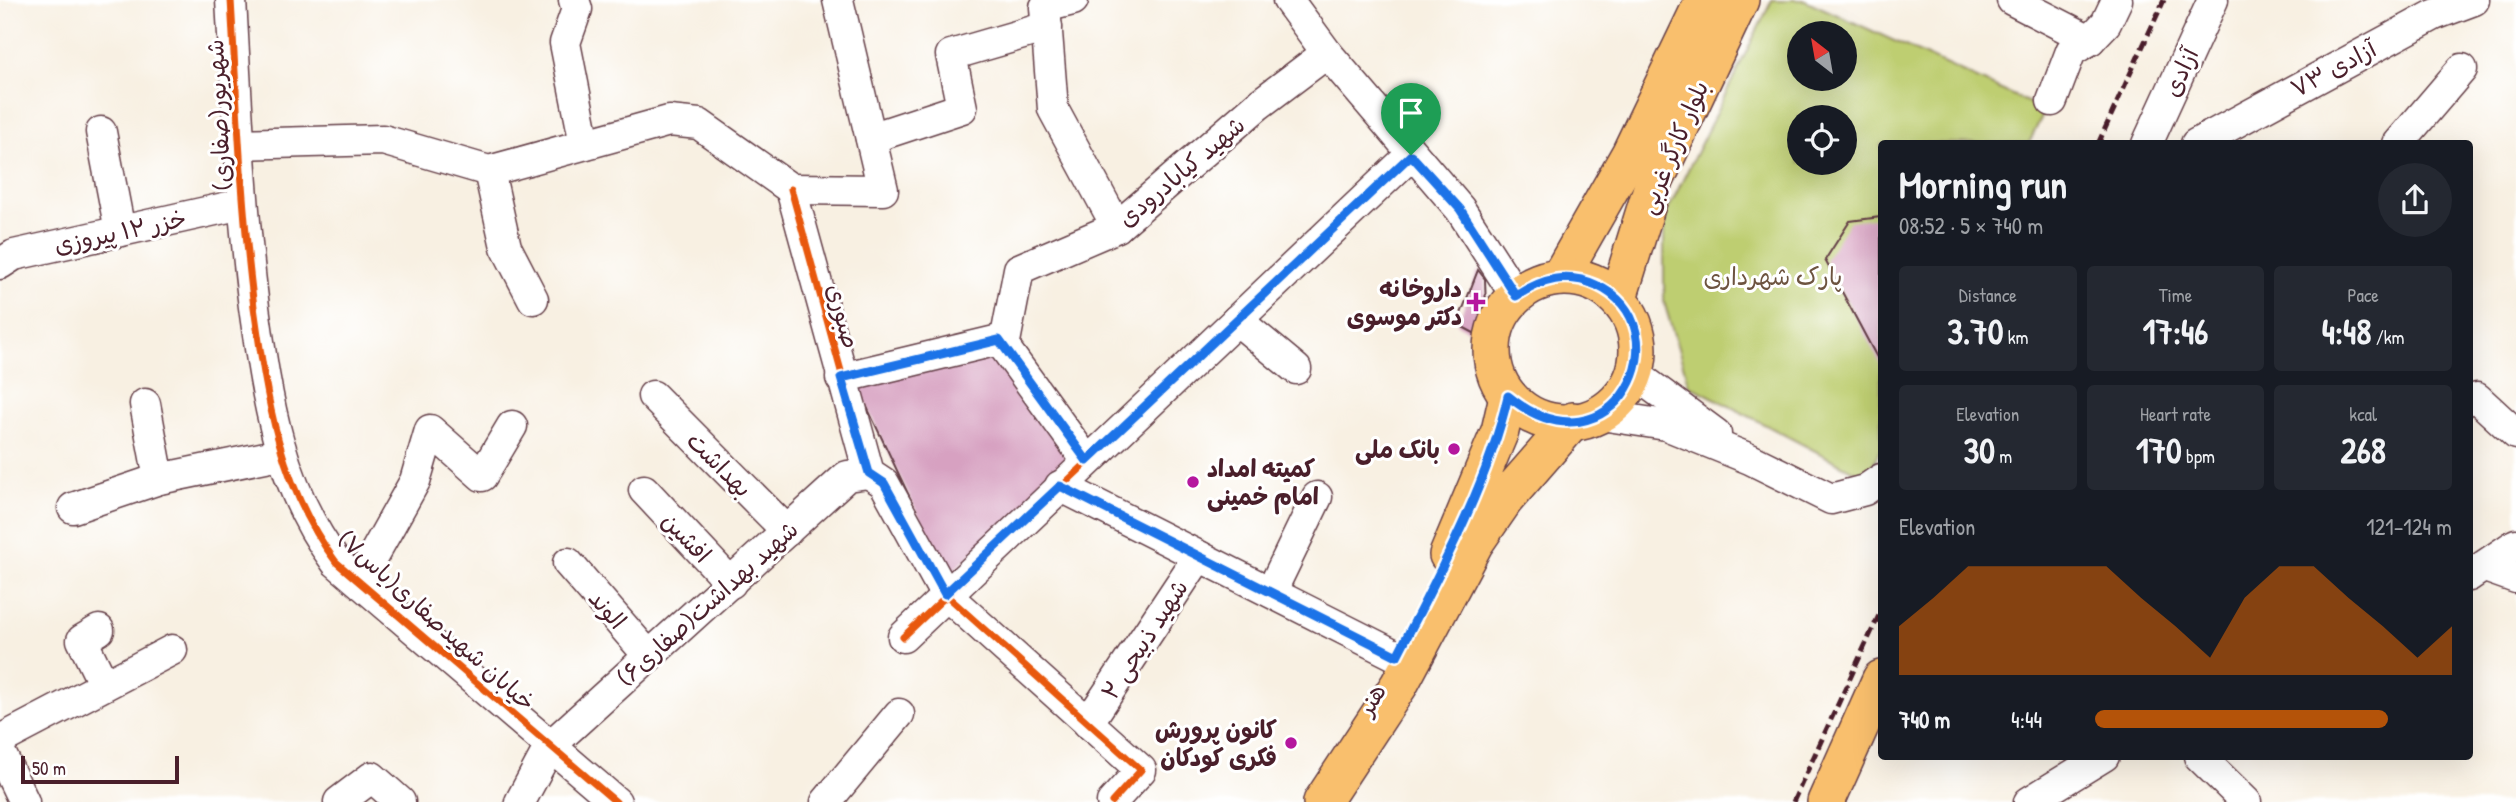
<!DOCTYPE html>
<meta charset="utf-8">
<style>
:root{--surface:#171b24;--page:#242831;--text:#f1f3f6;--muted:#9ea1a6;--accent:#b45309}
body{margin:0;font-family:"Patrick Hand","Playpen Sans Arabic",sans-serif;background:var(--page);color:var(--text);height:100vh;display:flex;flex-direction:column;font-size:26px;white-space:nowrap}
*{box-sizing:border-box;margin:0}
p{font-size:23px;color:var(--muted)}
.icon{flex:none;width:38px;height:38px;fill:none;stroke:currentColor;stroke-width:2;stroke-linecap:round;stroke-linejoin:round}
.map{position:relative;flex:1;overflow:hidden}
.side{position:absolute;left:1878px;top:140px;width:595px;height:620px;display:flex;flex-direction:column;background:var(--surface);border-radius:7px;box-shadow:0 7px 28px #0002}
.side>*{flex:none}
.needle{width:46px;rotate:329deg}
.buttons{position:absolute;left:1787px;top:21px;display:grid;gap:14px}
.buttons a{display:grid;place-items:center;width:70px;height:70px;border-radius:50%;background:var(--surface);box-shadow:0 7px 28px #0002;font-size:35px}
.scale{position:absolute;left:21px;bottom:18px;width:158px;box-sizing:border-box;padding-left:7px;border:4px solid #4a1f2b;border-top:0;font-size:19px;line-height:24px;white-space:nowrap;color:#4a1f2b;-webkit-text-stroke:5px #fff;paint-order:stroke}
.pin{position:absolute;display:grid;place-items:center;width:60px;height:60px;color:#fff;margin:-72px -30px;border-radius:50% 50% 50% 0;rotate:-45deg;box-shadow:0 0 7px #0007}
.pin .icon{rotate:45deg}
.round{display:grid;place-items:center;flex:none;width:74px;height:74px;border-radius:37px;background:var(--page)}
.headline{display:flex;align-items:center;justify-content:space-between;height:119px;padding:0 21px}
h1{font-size:38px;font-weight:700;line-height:52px}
.metrics{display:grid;grid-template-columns:repeat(3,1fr);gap:10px;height:119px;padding:7px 21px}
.metrics div{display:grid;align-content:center;border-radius:7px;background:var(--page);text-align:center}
.metrics b{font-size:35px;font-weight:700}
.metrics small{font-size:19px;font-weight:400}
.metrics p{font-size:19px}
.chart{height:196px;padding:14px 21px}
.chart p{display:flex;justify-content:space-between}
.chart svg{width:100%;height:126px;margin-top:7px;fill:var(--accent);opacity:.7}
ul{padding:0 21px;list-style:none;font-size:23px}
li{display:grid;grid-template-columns:112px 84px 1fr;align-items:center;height:52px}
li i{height:18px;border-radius:9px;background:var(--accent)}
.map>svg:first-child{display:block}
.green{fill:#bece71;stroke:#84764e;stroke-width:2;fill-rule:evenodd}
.building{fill:#d7a1c1}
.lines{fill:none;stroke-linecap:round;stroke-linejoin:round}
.minor-casing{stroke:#643e46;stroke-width:33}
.major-casing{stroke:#643e46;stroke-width:40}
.minor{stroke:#fff;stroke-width:30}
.major{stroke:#f9bf6d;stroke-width:37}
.rail{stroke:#4a1f2b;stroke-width:5;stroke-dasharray:10 5;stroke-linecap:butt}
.cycleway-casing{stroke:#fff;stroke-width:11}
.cycleway{stroke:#e8590c;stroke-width:7}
.route-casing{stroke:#fff;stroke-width:14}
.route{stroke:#1a73e8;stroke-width:9}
.poi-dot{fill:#b5179e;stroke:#fff;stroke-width:2.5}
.labels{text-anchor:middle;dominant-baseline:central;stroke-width:6;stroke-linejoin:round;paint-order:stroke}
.street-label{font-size:24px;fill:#4a1f2b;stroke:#fff}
.park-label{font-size:24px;fill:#6d5440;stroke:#fff}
.poi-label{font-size:24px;font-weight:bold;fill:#4a1f2b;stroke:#fff;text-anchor:end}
</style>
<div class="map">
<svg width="2516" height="802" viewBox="0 0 2516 802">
<rect width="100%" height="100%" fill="#fff"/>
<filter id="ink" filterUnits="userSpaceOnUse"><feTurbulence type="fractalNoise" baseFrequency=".0143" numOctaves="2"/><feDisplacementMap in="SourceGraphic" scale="14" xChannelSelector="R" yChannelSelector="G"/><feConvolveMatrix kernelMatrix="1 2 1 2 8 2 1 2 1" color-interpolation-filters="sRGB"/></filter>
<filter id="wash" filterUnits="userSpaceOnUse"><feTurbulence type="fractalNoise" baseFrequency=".00686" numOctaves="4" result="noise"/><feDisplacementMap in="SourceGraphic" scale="28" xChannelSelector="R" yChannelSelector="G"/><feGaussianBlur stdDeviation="1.57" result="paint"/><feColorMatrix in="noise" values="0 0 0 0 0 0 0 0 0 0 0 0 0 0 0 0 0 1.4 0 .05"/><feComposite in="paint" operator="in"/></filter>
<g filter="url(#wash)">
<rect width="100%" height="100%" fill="#f8f0e2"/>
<path class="green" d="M1772 0H1805L2045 110 2029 143 1881 144V447L1867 478 1689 385 1664 302V218ZM1799 33H1844V79H1799ZM1799 117H1844V163H1799Z"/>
<g id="blocks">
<g class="building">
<path d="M1881 217V365L1825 260 1850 221Z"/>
<path d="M1478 270 1485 279 1487 340 1457 324Z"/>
<path d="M995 352 1074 463 947 576 857 386Z"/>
</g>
</g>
</g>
<g filter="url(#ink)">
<use href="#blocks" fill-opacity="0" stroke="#643e46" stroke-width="2"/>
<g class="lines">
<g class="minor-casing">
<g id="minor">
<path d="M231 0C237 103 241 205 254 307 267 399 279 486 336 562L616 802"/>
<path d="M574 0 577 9 565 43 585 144"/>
<path d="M1073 0 1045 7 1053 109 1117 227"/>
<path d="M1288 0 1327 53 1460 209 1516 296"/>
<path d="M2012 0 2090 40"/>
<path d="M2052 101 2071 51 2090 40 2106 23 2117 0"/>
<path d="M101 132 120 231"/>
<path d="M871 138 962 108 951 55 1047 27"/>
<path d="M239 144 383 140 489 171 669 121 699 124 791 189"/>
<path d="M2147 144 2213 0"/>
<path d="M2196 144 2434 15 2474 0"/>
<path d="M2398 144 2462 69"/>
<path d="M489 171 506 247 533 299"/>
<path d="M791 189 869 473 884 483 945 594 1141 770 1112 802"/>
<path d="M791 189 883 190 838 0"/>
<path d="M0 264 14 255 242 204"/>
<path d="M1237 320 1296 369"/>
<path d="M1004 347 1019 269 1117 227 1258 105 1327 53"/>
<path d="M1635 374 1716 434"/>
<path d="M841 378 999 340 1087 461"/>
<path d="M653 396 787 531"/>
<path d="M2477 398 2516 434"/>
<path d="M145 404 159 479"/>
<path d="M1601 415 1666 425 1750 459 1831 499 1865 490 1881 479"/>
<path d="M1060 486 1397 656"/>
<path d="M644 490 731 583"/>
<path d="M73 508 159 479 280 454"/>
<path d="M568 563 648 655"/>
<path d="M2485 567 2516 578"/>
<path d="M2469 576 2516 544"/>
<path d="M359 581 415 481 430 430 482 476 512 426"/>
<path d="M1271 592 1317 497"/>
<path d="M99 630 82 640 104 685"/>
<path d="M903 637 1411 155"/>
<path d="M1088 723 1199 556"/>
<path d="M0 740 172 650"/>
<path d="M0 752 24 802"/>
<path d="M2199 756 2246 802"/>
<path d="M339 802 372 777 400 802"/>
<path d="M520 802 550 746 847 476 869 473"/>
<path d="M826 802 899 714"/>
<path d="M2029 802 2104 756"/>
</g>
</g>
<g class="major-casing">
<g id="major">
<path d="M1560 277 1630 154 1704 0"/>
<circle cx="1565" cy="350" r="73"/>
<path d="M1618 298 1653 185 1740 0"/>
<path d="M1448 555 1500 431 1508 396"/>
<path d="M1322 802 1399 685 1474 544 1505 499 1573 421"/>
<path d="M1826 802 1881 679"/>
</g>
</g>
<use href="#minor" class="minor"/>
<use href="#major" class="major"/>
<g class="rail">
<path d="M2098 144 2164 0"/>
<path d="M1793 802 1881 611"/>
</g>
<g class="cycleway-casing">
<g id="cycleway">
<path d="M231 0C237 103 241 205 254 307 267 399 279 486 336 562L616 802"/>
<path d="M791 189 869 473 884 483 945 594 1141 770 1112 802"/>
<path d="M903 637 1411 155"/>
</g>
</g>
<use href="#cycleway" class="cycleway"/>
</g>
</g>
<g class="lines" filter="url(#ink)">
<g class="route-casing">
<path id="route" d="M1411 155 1460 209 1516 296C1542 279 1567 272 1596 285 1688 327 1614 483 1508 396 1488 484 1438 576 1397 656L1060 486 945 594 884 483 869 473 841 378 999 340 1087 461Z"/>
</g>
<use href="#route" class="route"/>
</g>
<g class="poi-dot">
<path d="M1472.5 291.5h7v7h7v7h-7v7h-7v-7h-7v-7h7z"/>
<circle cx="1454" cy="449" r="7"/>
<circle cx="1193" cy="482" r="7"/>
<circle cx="1291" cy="743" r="7"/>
</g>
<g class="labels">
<g class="street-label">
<text transform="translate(2333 68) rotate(-28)">آزادی ۷۳</text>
<text transform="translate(2180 72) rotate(-65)">آزادی</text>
<text transform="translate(218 115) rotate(-93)">شهریور(صفاری)</text>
<text transform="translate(1673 147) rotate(-67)">بلوار کارگر غربی</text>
<text transform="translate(1181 171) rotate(-40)">شهید کیابادرودی</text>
<text transform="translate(120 231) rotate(-12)">خزر ۱۲ پیروزی</text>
<text transform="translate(844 316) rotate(75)">صبوری</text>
<text transform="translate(720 464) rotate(45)">بهداشت</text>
<text transform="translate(687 537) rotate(47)">افشین</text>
<text transform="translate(707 603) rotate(-42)">شهید بهداشت(صفاری۶)</text>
<text transform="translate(608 609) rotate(49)">الوند</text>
<text transform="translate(437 620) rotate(42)">خیابان شهیدصفاری(یاس۷)</text>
<text transform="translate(1144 639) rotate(-57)">شهید ذبیحی ۲</text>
<text transform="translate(1371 699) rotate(-59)">هنر</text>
</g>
<g class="park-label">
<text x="1773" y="276">پارک شهرداری</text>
</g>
<g class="poi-label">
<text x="1462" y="288">داروخانه<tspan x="1462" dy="28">دکتر موسوی</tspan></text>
<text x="1440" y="449">بانک ملی</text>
<text x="1207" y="468" text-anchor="start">کمیته امداد<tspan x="1207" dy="28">امام خمینی</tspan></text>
<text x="1277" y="729">کانون پرورش<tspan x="1277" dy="28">فکری کودکان</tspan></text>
</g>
</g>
</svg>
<div class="buttons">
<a><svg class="needle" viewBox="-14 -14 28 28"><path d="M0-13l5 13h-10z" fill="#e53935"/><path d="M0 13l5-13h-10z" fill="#9ea1a6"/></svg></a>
<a><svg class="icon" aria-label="locate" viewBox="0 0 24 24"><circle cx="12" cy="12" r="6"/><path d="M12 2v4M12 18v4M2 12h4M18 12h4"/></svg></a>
</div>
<div class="scale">50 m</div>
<div class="pin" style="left:1411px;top:155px;background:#1e9e55"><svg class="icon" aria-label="arrive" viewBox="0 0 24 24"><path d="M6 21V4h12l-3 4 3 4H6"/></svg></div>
<section class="side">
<div class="headline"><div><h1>Morning run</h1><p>08:52 · 5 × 740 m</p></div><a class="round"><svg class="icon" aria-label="share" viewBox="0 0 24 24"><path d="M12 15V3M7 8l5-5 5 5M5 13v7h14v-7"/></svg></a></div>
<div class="metrics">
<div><p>Distance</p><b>3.70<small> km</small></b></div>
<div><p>Time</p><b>17:46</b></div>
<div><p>Pace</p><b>4:48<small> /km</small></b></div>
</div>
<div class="metrics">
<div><p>Elevation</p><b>30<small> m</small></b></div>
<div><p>Heart rate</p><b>170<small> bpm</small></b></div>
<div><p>kcal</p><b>268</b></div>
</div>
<div class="chart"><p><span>Elevation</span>121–124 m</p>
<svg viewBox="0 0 160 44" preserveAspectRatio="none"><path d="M0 44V27L10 17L20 6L30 6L40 6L50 6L60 6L70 17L80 27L90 38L100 17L110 6L120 6L130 17L140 27L150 38L160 27V44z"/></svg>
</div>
<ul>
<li><b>740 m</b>4:44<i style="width:82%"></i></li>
</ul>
</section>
</div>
